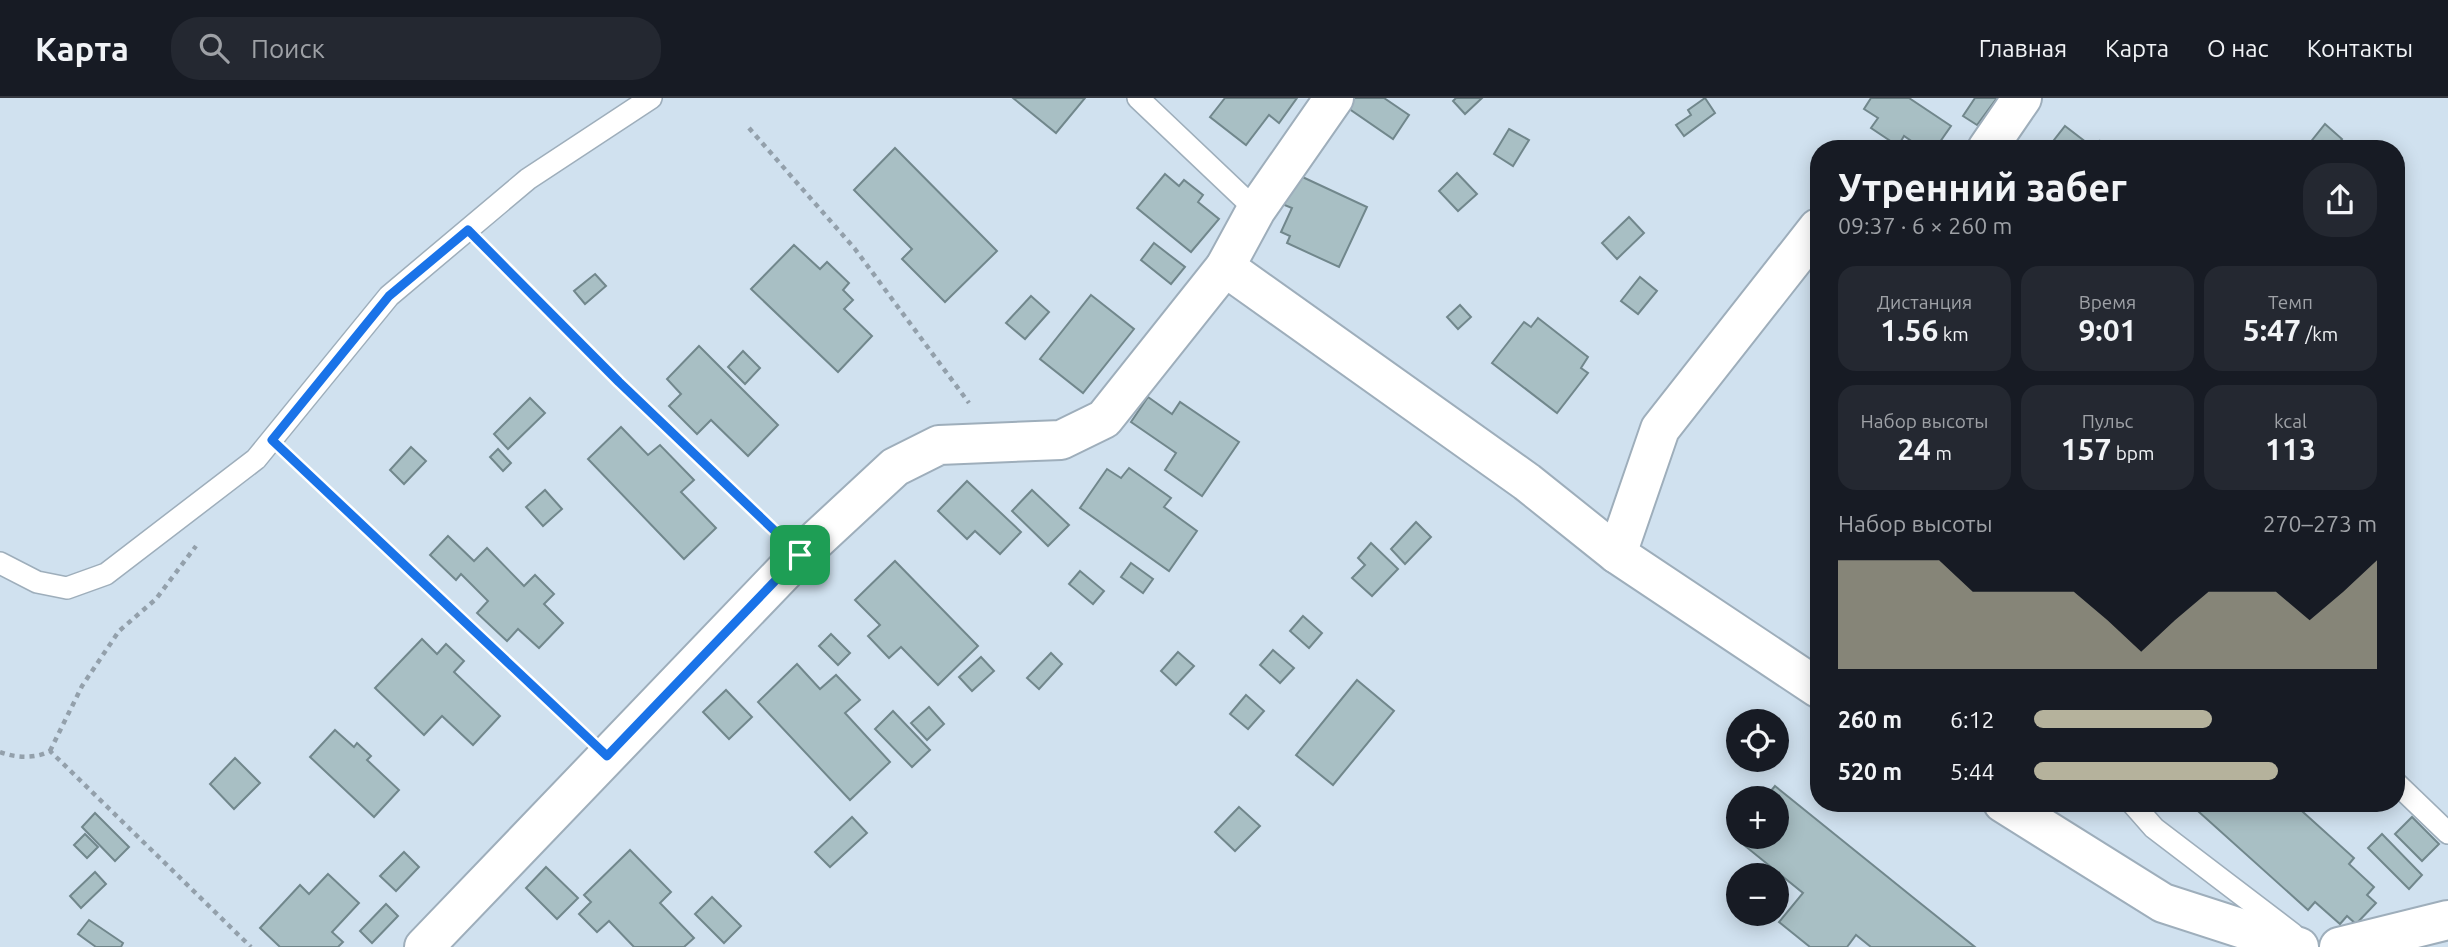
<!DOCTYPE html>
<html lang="ru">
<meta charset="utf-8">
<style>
:root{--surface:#171b24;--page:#242831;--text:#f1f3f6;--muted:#9ea1a6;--line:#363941;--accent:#b5b29c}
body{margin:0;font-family:Ubuntu,sans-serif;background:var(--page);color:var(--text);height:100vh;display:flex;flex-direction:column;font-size:26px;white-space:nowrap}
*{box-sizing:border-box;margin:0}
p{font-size:23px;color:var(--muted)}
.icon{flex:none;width:38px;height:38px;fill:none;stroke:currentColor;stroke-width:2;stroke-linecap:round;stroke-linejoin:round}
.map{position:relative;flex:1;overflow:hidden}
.panel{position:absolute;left:1810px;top:42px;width:595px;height:672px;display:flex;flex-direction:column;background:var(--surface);border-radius:28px;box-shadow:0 4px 18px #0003}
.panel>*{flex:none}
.tools{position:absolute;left:1726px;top:611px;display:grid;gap:14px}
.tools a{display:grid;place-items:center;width:63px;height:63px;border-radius:50%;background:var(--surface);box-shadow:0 4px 18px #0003;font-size:35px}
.pin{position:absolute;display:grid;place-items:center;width:60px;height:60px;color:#fff;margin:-30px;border-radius:14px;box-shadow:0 4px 10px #0006}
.round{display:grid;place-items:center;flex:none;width:74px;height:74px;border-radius:28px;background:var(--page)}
.overview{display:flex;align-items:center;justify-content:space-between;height:119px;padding:0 28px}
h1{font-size:38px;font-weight:600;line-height:52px}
.figures{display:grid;grid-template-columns:repeat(3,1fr);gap:10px;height:119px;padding:7px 28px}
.figures div{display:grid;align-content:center;border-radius:18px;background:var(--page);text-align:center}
.figures b{font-size:30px;font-weight:600}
.figures small{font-size:19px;font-weight:400}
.figures p{font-size:19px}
.chart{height:196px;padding:14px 28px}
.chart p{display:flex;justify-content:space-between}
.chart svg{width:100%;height:126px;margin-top:7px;fill:var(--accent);opacity:.7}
ul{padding:0 28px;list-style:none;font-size:23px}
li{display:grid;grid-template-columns:112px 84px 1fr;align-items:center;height:52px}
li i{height:18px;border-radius:9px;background:var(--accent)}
header{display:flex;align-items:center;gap:42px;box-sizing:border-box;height:98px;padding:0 35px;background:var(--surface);border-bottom:2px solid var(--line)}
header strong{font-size:33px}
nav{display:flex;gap:38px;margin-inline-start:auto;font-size:24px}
.search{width:490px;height:63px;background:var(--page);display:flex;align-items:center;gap:18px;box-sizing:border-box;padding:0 24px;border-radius:28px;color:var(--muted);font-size:26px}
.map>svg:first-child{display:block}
.building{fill:#a8bfc4;stroke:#71878c;stroke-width:2}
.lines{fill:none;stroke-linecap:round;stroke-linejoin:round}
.service-casing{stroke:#9eaebb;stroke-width:24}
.minor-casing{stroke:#9eaebb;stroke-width:42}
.path{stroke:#93a0ab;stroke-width:4.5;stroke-dasharray:5 5;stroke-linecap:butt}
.service{stroke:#fff;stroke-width:21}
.minor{stroke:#fff;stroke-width:38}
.route-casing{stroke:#fff;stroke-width:14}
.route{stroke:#1a73e8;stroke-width:9}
</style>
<header>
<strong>Карта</strong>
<div class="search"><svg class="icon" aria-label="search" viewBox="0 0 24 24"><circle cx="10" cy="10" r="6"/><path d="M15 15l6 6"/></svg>Поиск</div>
<nav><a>Главная</a><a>Карта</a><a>О нас</a><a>Контакты</a></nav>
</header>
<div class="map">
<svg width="2448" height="849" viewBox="0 0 2448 849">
<rect width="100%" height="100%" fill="#d0e1ef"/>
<g class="building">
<path d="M1013 0H1085L1056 35Z"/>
<path d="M1225 0H1297L1279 25 1269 17 1246 47 1210 19Z"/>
<path d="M1351 0H1384L1409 17 1393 41 1345 8Z"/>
<path d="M1456 0H1482L1465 16 1453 3Z"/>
<path d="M1705 0 1715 15 1684 38 1676 27 1691 17 1688 12Z"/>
<path d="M1871 0H1909L1951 28 1935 51H1923L1904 38 1898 48 1871 30 1878 20 1864 11Z"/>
<path d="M1975 0H1997L1977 27 1963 18Z"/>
<path d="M2325 26 2342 41 2334 51H2305Z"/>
<path d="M2065 28 2095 51 2100 43 2110 51H2047Z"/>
<path d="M1509 31 1529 42 1513 68 1494 56Z"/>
<path d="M895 50 997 153 945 204 902 161 912 151 854 92Z"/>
<path d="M1457 75 1477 96 1458 113 1439 93Z"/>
<path d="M1165 76 1179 88 1184 82 1203 97 1198 104 1219 121 1191 154 1137 110Z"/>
<path d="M1296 76 1367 109 1339 169 1287 145 1290 138 1281 134 1292 110 1282 106Z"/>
<path d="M1629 119 1644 135 1617 161 1602 145Z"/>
<path d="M1154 145 1185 169 1171 186 1141 162Z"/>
<path d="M794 147 820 171 827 164 849 185 843 192 853 202 844 211 872 238 838 274 751 191Z"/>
<path d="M595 176 606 188 585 206 574 193Z"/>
<path d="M1640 179 1657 193 1638 216 1621 203Z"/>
<path d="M1091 197 1134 231 1083 295 1040 261Z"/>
<path d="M1031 198 1049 214 1025 241 1006 225Z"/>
<path d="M1460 207 1471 219 1458 231 1447 219Z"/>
<path d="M1538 220 1588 259 1581 270 1588 275 1557 315 1492 265 1524 224 1531 229Z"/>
<path d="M699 248 778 327 748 358 711 322 697 336 669 308 681 296 667 281Z"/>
<path d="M743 253 760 270 745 286 728 269Z"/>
<path d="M1148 299 1172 316 1180 304 1239 344 1202 398 1165 372 1176 355 1131 324Z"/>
<path d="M530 300 545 315 508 351 494 336Z"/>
<path d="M621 329 648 357 660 347 694 382 681 394 716 430 684 461 588 361Z"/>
<path d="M411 349 426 363 404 386 390 372Z"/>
<path d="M498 351 511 365 503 373 490 359Z"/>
<path d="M1129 370 1171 400 1164 409 1197 433 1169 473 1080 410 1107 371 1121 380Z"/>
<path d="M967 383 1021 434 1000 456 975 433 967 441 938 413Z"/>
<path d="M545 392 562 411 543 428 526 409Z"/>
<path d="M1032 392 1069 427 1048 448 1012 413Z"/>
<path d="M1416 424 1431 439 1405 466 1391 451Z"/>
<path d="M448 438 474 463 487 450 524 488 535 477 554 496 544 506 563 525 539 550 518 531 507 543 477 515 488 503 461 476 456 482 430 457Z"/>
<path d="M1371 445 1398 471 1372 498 1352 480 1365 467 1358 460Z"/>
<path d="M895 463 978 548 938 587 901 549 889 560 868 538 880 527 855 502Z"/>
<path d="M1131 465 1153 481 1143 495 1121 479Z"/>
<path d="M1080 473 1104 493 1093 506 1069 486Z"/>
<path d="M1303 518 1322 535 1309 550 1290 533Z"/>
<path d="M831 536 850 555 838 567 819 548Z"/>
<path d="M422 541 437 556 446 546 464 563 454 574 500 618 473 647 442 618 424 637 375 590Z"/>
<path d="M1273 552 1294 570 1280 585 1260 567Z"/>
<path d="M1178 554 1194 568 1176 587 1161 573Z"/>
<path d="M1051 555 1062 566 1039 591 1027 580Z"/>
<path d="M981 559 994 573 972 593 959 579Z"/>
<path d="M797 566 820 591 836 577 860 602 845 615 890 664 850 702 758 604Z"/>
<path d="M1357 582 1394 613 1333 687 1296 657Z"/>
<path d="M726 592 752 619 729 641 703 614Z"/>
<path d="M1246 597 1264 613 1248 631 1230 616Z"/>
<path d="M929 609 944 626 927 642 911 625Z"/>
<path d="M893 613 930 652 912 669 875 631Z"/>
<path d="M335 632 354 649 357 645 371 658 367 662 399 692 374 719 310 659Z"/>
<path d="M235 660 260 685 234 711 210 686Z"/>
<path d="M1775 688 1915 801 1975 849H1871L1856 837 1847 849H1810L1779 824 1803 795 1734 739 1738 735V738H1776V700H1765Z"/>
<path d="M2189 705H2293L2354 760 2349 766 2374 789 2367 797 2376 805 2356 826 2347 818 2340 826 2315 804 2308 812Z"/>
<path d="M1239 709 1260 728 1235 753 1215 734Z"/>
<path d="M95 715 129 749 115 763 82 729Z"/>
<path d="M852 719 867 735 830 769 815 754Z"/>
<path d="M2412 719 2439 746 2422 763 2395 736Z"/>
<path d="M85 736 98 749 87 760 74 747Z"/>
<path d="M2382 736 2422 777 2409 791 2368 750Z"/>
<path d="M630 752 671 794 660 805 694 840 684 849H634L609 823 597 834 579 816 591 804 584 797Z"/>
<path d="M404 754 419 769 396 793 380 778Z"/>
<path d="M546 769 578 800 557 821 526 790Z"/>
<path d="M95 774 106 786 81 810 70 798Z"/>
<path d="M328 776 359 805 332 834 343 844 338 849H280L260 830 300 787 309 796Z"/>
<path d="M712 799 741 828 724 845 695 816Z"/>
<path d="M386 806 398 818 372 845 360 833Z"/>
<path d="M89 822 123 845 121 849H96L78 836Z"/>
</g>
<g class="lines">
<g class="service-casing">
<g id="service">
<path d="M1138 0 1256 112"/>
<path d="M0 465 37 484 67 490 106 476 256 361 389 198 528 81 651 0"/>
<path d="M2396 685 2448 735"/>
<path d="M2132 705 2154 730 2293 836"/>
</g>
</g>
<g class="minor-casing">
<g id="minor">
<path d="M1987 51 2022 0"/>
<path d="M1225 169 1527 384 1617 456 1818 590"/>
<path d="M1617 456 1660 331 1818 130"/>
<path d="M2003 705 2163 805 2299 849"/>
<path d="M424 849 800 457 895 369 939 347 1061 342 1104 321 1225 169 1256 112 1334 0"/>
<path d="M2339 849 2448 822"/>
</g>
</g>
<g class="path">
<path d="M749 30 855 151 969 305"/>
<path d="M488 152 619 284 772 430"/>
<path d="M294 363 578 631"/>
<path d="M50 653 82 588 119 533 156 501 196 448"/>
<path d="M0 654C16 660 35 661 50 653L251 849"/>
</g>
<use href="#service" class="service"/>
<use href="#minor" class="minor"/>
</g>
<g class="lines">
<g class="route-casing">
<path id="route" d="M468 132 619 284 800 457 607 658 272 342 389 198Z"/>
</g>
<use href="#route" class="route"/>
</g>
</svg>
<div class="tools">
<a><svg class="icon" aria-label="locate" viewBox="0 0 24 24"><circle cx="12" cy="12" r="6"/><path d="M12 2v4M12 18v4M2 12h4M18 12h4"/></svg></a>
<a>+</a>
<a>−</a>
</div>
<div class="pin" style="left:800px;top:457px;background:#1e9e55"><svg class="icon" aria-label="arrive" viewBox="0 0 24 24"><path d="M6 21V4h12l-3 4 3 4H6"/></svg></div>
<section class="panel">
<div class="overview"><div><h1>Утренний забег</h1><p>09:37 · 6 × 260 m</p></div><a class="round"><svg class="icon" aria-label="share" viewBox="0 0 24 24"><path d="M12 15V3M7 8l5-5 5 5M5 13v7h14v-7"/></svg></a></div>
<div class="figures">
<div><p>Дистанция</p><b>1.56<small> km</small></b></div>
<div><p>Время</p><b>9:01</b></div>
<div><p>Темп</p><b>5:47<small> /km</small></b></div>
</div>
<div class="figures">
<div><p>Набор высоты</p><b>24<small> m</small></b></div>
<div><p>Пульс</p><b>157<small> bpm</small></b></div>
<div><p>kcal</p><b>113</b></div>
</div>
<div class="chart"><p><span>Набор высоты</span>270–273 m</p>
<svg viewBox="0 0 160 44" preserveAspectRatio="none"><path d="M0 44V6L10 6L20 6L30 6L40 17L50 17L60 17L70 17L80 27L90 38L100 27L110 17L120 17L130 17L140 27L150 17L160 6V44z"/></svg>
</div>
<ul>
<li><b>260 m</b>6:12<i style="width:52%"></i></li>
<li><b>520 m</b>5:44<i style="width:71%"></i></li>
</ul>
</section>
</div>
